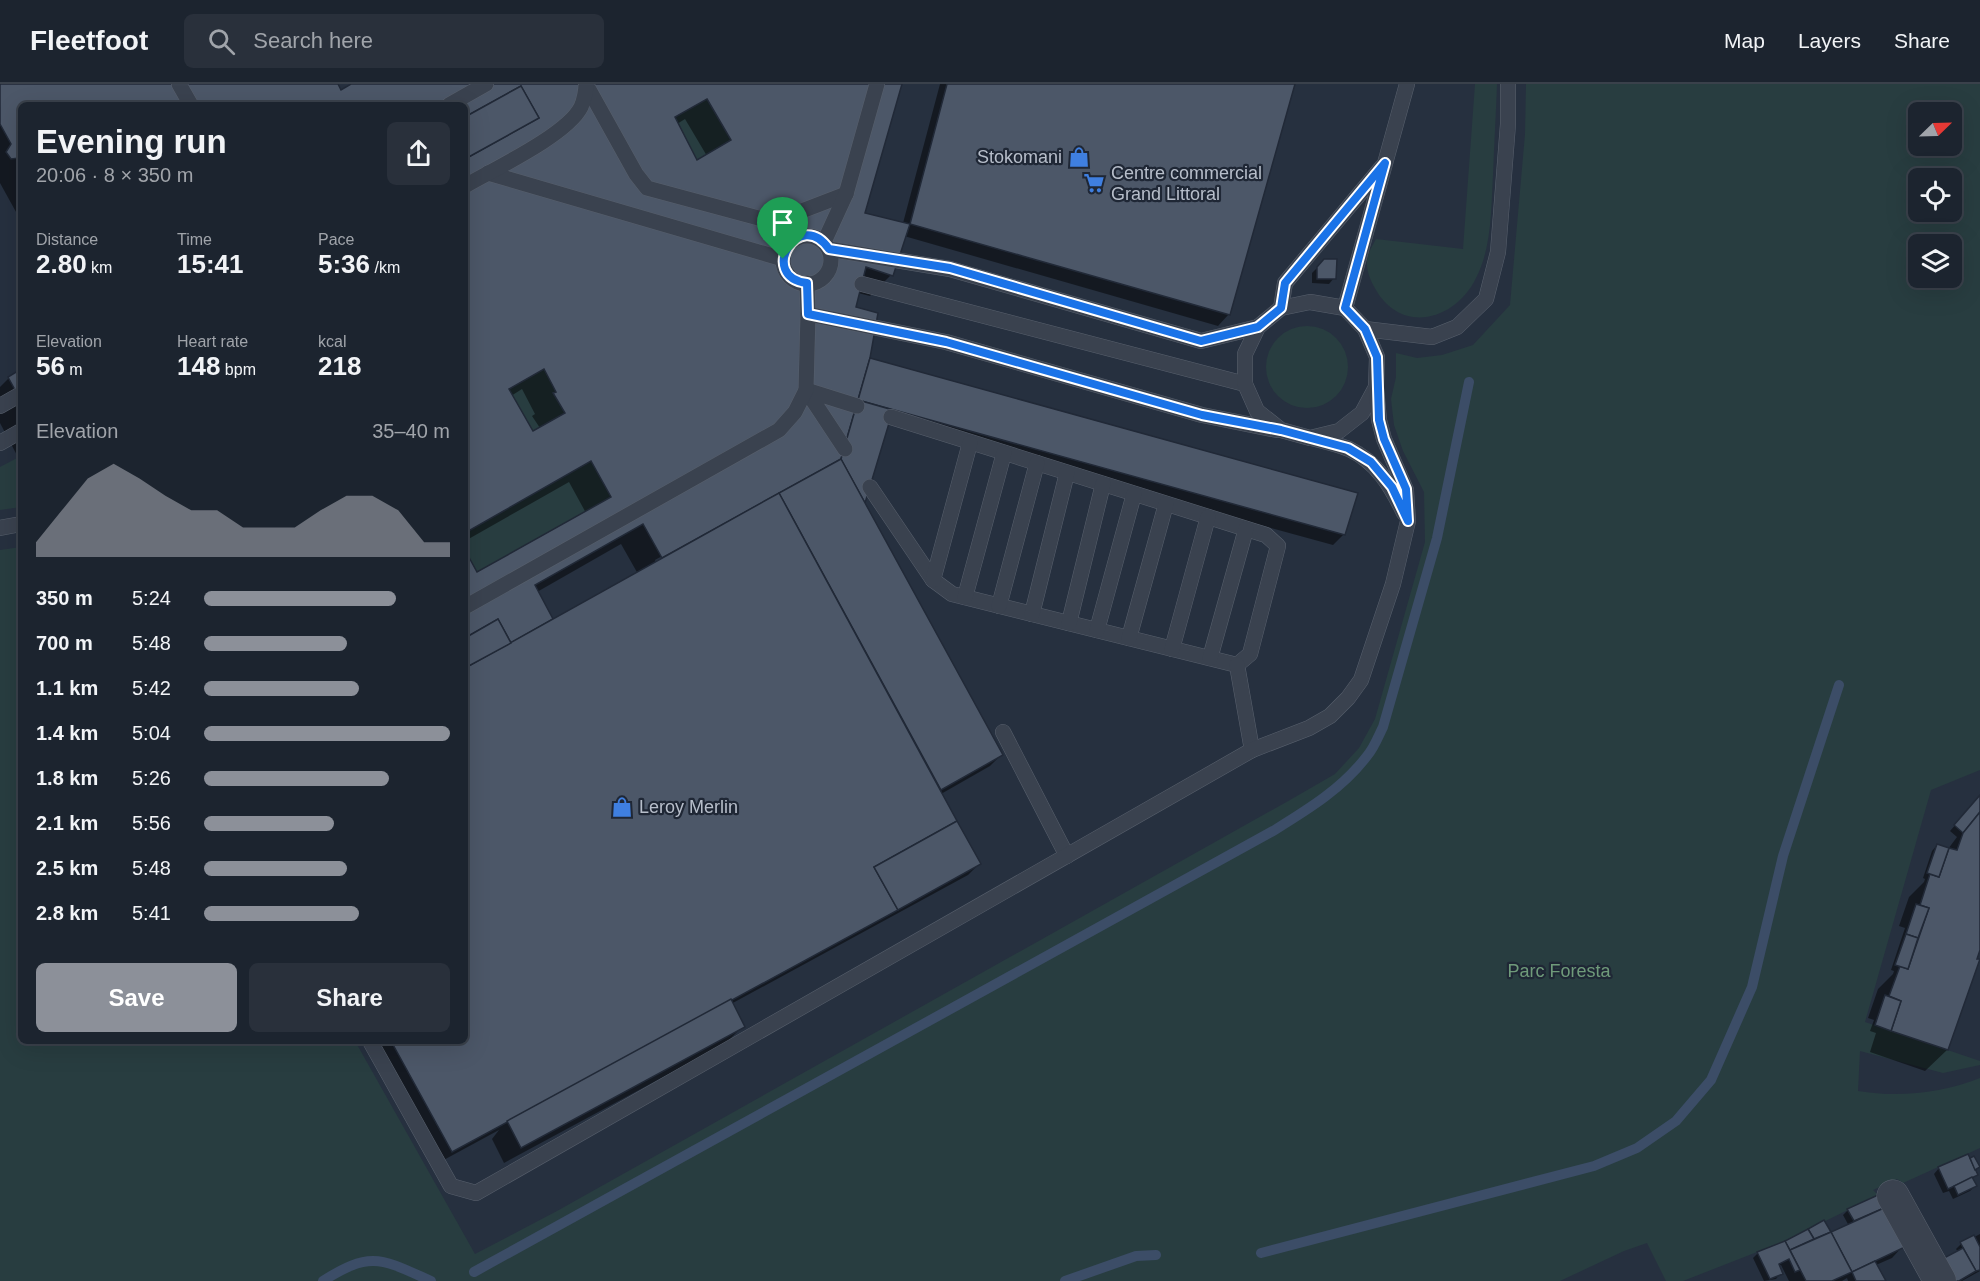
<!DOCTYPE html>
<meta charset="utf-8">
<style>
:root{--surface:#1c242f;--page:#29303b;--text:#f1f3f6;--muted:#a0a4aa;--line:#3a414b;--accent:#8c9099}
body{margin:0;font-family:Arial,sans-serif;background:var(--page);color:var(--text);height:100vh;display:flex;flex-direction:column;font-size:22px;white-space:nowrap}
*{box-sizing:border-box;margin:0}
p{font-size:20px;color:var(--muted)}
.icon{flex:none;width:33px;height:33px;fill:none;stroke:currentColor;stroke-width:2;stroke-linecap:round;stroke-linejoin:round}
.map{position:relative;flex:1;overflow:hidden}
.details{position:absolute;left:18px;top:18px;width:450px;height:942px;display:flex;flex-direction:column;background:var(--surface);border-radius:9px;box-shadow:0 6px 24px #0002,0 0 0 2px var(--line)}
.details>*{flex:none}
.needle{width:39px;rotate:67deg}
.buttons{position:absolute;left:1908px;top:18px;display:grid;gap:12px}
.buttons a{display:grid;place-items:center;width:54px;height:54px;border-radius:9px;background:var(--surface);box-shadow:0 6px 24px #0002,0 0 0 2px var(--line);font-size:30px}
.pin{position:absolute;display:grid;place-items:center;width:51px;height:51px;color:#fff;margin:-62px -26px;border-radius:50% 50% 50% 0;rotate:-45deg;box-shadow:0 0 6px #0007}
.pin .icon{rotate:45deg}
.round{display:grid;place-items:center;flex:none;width:63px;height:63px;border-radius:9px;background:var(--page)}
.head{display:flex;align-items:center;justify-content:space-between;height:102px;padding:0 18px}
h1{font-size:33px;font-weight:700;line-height:45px}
.figures{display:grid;grid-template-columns:repeat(3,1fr);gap:9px;height:102px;padding:6px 18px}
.figures div{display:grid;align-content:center}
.figures b{font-size:26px;font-weight:700}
.figures small{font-size:16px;font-weight:400}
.figures p{font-size:16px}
.chart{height:168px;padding:12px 18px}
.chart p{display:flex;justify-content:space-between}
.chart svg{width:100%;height:108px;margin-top:6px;fill:var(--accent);opacity:.7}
.primary-button{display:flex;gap:12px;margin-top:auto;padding:12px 18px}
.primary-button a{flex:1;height:69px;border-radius:9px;background:var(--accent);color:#fff;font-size:24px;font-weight:700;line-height:69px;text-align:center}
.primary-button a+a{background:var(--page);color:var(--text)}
ul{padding:0 18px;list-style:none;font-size:20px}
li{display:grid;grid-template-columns:96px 72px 1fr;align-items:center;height:45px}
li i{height:15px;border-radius:8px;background:var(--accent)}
header{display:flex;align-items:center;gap:36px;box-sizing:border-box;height:84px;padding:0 30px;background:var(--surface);border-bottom:2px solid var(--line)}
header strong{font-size:28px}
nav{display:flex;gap:33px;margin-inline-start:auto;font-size:21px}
.search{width:420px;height:54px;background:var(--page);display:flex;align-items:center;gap:15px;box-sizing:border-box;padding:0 21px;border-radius:9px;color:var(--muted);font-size:22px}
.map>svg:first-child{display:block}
.green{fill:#283d40;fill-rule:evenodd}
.shadow{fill:#0007;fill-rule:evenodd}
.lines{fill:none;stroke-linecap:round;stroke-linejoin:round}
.stream{stroke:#3c4d67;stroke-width:10}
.building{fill:#4c5768;stroke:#212937;stroke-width:1.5;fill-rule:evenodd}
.service-casing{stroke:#58606d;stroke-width:16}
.minor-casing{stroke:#58606d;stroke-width:33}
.service{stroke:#3a424f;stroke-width:15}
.minor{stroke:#3a424f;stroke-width:32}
.route-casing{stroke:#fff;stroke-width:12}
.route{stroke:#1a73e8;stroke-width:8}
.labels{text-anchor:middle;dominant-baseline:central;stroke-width:4.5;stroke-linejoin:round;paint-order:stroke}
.poi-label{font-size:18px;fill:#b7beca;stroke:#1f2735;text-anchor:start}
.park-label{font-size:18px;fill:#6f9a7a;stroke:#1f2735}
</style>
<header>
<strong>Fleetfoot</strong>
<div class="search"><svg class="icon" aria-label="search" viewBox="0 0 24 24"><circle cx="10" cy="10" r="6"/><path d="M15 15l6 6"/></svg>Search here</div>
<nav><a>Map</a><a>Layers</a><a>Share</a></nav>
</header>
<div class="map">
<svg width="1980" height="1197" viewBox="0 0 1980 1197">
<rect width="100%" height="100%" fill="#26303f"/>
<g class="green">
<path d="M1475 0H1497C1496 30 1494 61 1493 91 1491 125 1492 163 1476 194 1456 236 1402 251 1376 206 1371 198 1366 187 1367 176 1367 170 1373 161 1376 155L1463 165Z"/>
<path d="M1526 0H1980V686L1931 706 1865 938 1980 977V981L1943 989 1860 967 1858 1007C1899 1014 1942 1009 1980 994V1064L1903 1099 1897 1095 1873 1106 1878 1111 1785 1157 1683 1197H1666L1647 1159 1624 1167 1560 1197H0V466L21 463V957H355L475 1170 557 1127 1290 716 1335 690 1359 664 1375 635 1425 458 1424 408 1403 367 1394 341 1391 315 1396 293V269L1417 274 1442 271 1473 261 1510 221 1525 50ZM1918 28H1952V62H1918ZM1918 94H1952V128H1918ZM1918 160H1952V194H1918Z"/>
<path d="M707 15 731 56 697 76 675 33Z"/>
<circle cx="1307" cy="283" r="41"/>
<path d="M544 285 556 308 553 309 565 329 533 347 509 305Z"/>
<path d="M21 372V423L0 426V383Z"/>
<path d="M591 377 611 413 477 488 465 466V449Z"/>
</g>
<g class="shadow">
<path d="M0 0H337L341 8 351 2 350 0H900L863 130 903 139 940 0H1294L1229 230 1218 242 904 152 891 191 870 212 858 209 854 224 868 275 1356 410 1344 450 1333 461 888 339 863 419 1001 671 990 682 941 710 979 780 968 791 731 920 743 942 726 959 504 1079 492 1055 499 1046 440 1078 374 957H465V469L477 490 586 429 569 398 465 457V21H21V137L0 99ZM685 35 707 72 697 78 677 40ZM522 305 535 330 532 332 540 344 532 349 511 312ZM824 383V386L656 479 655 476ZM621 460 638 490 546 540 537 508Z"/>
<path d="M1325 176 1334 194 1329 200 1312 199V189Z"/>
<path d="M21 287V379L0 339V303L9 294Z"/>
<path d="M1980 713V863L1947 966 1925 987 1870 968 1876 949 1870 947 1874 936 1868 934 1878 905 1893 890 1894 887 1891 886 1905 844 1899 842 1909 813 1924 798 1925 795 1923 794 1932 767 1937 761 1948 765 1957 753 1950 747Z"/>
<path d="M1969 1076 1979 1083 1974 1088 1976 1091 1972 1095 1975 1102 1970 1107 1953 1115 1949 1107 1943 1109 1934 1090 1939 1084Z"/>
<path d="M1877 1113 1903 1162 1892 1174 1876 1181 1884 1197H1848L1847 1194 1842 1197H1789L1781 1181 1778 1182 1781 1189 1776 1195 1764 1197 1753 1174 1758 1169 1785 1158 1824 1138 1829 1148 1824 1152 1849 1142 1843 1131 1848 1126Z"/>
<path d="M1980 1150V1187L1962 1197H1946L1958 1168 1956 1165 1961 1160Z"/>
</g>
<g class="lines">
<g class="stream">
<path d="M1261 1169 1594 1082 1637 1064 1676 1037 1711 996 1752 903 1783 772 1839 601"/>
<path d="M474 1188 1273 747C1307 726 1342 705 1367 672 1374 664 1378 653 1383 643L1437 454 1469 298"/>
<path d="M323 1197C371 1166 382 1175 431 1197"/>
<path d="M1065 1197 1136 1172 1156 1171"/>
</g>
</g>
<g class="building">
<path d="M0 0H338L341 6 351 0H902L865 129 910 140 893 192 866 183 856 223 878 229 870 274 841 375 662 474 643 440 535 501 553 535 511 559 498 535 465 554V466L477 488 611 413 591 377 465 449V75L539 34 521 2 465 33V21H21V78L19 74 11 75 6 68 11 60 0 40ZM707 15 731 56 697 76 675 33ZM544 285 556 308 553 309 565 329 533 347 509 305Z"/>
<path d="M947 0H1295L1230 231 910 140Z"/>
<path d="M521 2 539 34 465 75V33Z"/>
<path d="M1324 175H1337L1336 195H1317V183Z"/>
<path d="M870 274 1358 409 1345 451 858 316Z"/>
<path d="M21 285V317L8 293Z"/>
<path d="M858 316 893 326 865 419 841 375Z"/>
<path d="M841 375 1003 671 941 706 779 409Z"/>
<path d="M779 409 957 737 874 783 898 826 452 1068 391 957H465V584Z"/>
<path d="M498 535 511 559 465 584V554Z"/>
<path d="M1980 711V728L1963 749 1954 741Z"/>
<path d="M1980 728V866L1977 875H1980L1948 966 1891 947 1901 917 1889 912 1900 882 1908 885 1929 824 1920 821 1930 790 1939 793 1949 764 1957 766 1963 749Z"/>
<path d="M957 737 981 780 898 826 874 783Z"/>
<path d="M1937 760 1949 764 1939 793 1927 789Z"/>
<path d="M1916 820 1929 824 1918 854 1906 850Z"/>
<path d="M1906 850 1918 854 1908 885 1895 881Z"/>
<path d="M1885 911 1901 917 1891 947 1875 941Z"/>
<path d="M731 915 745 943 521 1064 507 1037Z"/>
<path d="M1968 1070 1978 1091 1948 1105 1938 1083Z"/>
<path d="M1974 1072 1980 1083 1975 1086 1970 1074Z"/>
<path d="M1972 1093 1977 1102 1958 1111 1954 1102Z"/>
<path d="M1878 1111 1884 1124 1854 1137 1847 1125Z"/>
<path d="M1884 1124 1905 1163 1852 1188 1831 1148Z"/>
<path d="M1824 1136 1831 1148 1814 1155 1808 1145Z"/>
<path d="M1808 1145 1814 1155 1790 1166 1785 1157Z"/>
<path d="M1831 1148 1852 1188 1832 1197H1806L1790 1166Z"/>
<path d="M1974 1151 1980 1163V1186L1976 1187 1960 1158Z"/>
<path d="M1785 1157 1800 1186 1795 1188 1789 1175 1779 1180 1783 1190 1770 1195 1757 1168Z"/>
<path d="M1963 1164 1976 1187 1959 1197H1954L1942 1175Z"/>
<path d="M1875 1177 1886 1197H1856L1852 1188Z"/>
</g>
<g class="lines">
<g class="service-casing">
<g id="service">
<path d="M179 0 191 21"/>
<path d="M587 2 636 90 647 104 773 138 846 110"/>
<path d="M449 21 486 0"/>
<path d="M488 89 783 175"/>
<path d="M465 102C494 85 567 51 581 23 584 17 586 6 586 0"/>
<circle cx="807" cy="176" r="24"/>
<path d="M824 158 846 110 877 0"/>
<path d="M829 165 950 185 1201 257 1258 243"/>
<path d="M862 200 1245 300"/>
<path d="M1281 224 1285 199 1382 83"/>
<path d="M1345 224 1407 0"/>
<path d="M808 230 946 258 1202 331 1277 346"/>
<path d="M1365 245 1377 273 1376 303 1362 329 1339 347 1310 354 1281 346 1257 327 1245 300V270L1258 243 1281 224 1310 218 1345 224 1365 245 1432 253 1457 243 1486 215 1498 168 1508 40V0"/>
<path d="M0 322 21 310"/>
<path d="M1311 354C1323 357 1337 360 1349 365 1377 378 1391 402 1404 429"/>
<path d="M0 359 21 347"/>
<path d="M845 365 806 306 857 322"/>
<path d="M870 403 933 496 952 510 1237 581 1250 570 1278 462 1266 451 891 333"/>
<path d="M0 444 21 440"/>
<path d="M933 496 970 359"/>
<path d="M965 513 1004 369"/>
<path d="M999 522 1037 379"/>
<path d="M465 523 779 346 795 328 806 306 808 230 807 199"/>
<path d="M1032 530 1067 389"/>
<path d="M1069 539 1103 400"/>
<path d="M1097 546 1134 410"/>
<path d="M1129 554 1166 420"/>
<path d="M1172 565 1208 433"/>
<path d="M1210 574 1246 445"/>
<path d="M1237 581 1252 666"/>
<path d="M1003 648 1067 772"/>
<path d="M370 957 451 1102 476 1109 1252 666 1309 644 1330 632 1348 614 1361 596 1393 500 1408 437 1406 406 1384 355 1379 336 1376 303"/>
</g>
</g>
<g class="minor-casing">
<path id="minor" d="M1893 1112 1940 1197"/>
</g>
<use href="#service" class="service"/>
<use href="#minor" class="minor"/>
</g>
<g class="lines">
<g class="route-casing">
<path id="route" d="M1385 79 1345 224 1365 245 1377 273 1379 336 1384 355 1406 405 1408 437 1392 403 1371 378 1348 364 1281 346 1202 331 946 258 808 230 807 199C757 193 799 122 829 165L950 184 1201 257 1258 243 1281 224 1285 199Z"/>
</g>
<use href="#route" class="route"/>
</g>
<defs>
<g id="shop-bare" transform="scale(1.62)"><path d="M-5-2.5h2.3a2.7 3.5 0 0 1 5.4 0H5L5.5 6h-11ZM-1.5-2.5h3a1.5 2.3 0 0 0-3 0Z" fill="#3f7fe0" stroke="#1f2735" stroke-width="2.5" paint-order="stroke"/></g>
<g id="supermarket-bare" transform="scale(1.62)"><path d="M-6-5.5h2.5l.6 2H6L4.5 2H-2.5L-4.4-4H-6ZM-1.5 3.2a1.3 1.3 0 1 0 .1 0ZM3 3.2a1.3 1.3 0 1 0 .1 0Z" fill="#3f7fe0" stroke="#1f2735" stroke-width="2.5" paint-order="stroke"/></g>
</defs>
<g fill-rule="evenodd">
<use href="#shop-bare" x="1079" y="73"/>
<use href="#supermarket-bare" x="1094" y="99"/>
<use href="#shop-bare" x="622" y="723"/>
</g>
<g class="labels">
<g class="poi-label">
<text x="1062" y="73" text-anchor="end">Stokomani</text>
<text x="1111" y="89">Centre commercial<tspan x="1111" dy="21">Grand Littoral</tspan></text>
<text x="639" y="723">Leroy Merlin</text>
</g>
<g class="park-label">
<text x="1559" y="887">Parc Foresta</text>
</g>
</g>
</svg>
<div class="buttons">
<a><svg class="needle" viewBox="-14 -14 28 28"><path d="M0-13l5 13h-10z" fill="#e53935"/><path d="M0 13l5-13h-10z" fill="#a0a4aa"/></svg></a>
<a><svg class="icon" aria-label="locate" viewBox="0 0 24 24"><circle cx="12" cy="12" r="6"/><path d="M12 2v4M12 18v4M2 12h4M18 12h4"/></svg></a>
<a><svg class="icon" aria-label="layers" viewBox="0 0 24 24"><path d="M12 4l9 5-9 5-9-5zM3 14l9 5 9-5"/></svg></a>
</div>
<div class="pin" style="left:783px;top:175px;background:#1e9e55"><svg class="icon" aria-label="arrive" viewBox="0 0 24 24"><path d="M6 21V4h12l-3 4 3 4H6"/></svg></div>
<section class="details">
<div class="head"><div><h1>Evening run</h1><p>20:06 · 8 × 350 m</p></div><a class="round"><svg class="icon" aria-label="share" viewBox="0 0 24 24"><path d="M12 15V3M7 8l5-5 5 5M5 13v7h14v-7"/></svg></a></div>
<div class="figures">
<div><p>Distance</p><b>2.80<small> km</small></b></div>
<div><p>Time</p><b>15:41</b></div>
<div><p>Pace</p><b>5:36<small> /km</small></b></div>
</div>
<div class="figures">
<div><p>Elevation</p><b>56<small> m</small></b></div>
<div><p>Heart rate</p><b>148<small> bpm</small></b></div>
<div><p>kcal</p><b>218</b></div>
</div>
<div class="chart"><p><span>Elevation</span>35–40 m</p>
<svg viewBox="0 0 160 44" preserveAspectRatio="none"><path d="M0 44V38L10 25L20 12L30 6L40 12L50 19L60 25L70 25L80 32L90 32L100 32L110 25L120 19L130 19L140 25L150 38L160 38V44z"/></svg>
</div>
<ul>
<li><b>350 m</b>5:24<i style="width:78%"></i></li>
<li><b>700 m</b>5:48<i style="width:58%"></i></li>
<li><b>1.1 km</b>5:42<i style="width:63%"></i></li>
<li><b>1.4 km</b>5:04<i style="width:100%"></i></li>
<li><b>1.8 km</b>5:26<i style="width:75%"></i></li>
<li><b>2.1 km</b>5:56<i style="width:53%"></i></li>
<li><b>2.5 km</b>5:48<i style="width:58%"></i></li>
<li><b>2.8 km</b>5:41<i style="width:63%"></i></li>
</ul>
<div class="primary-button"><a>Save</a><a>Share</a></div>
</section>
</div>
